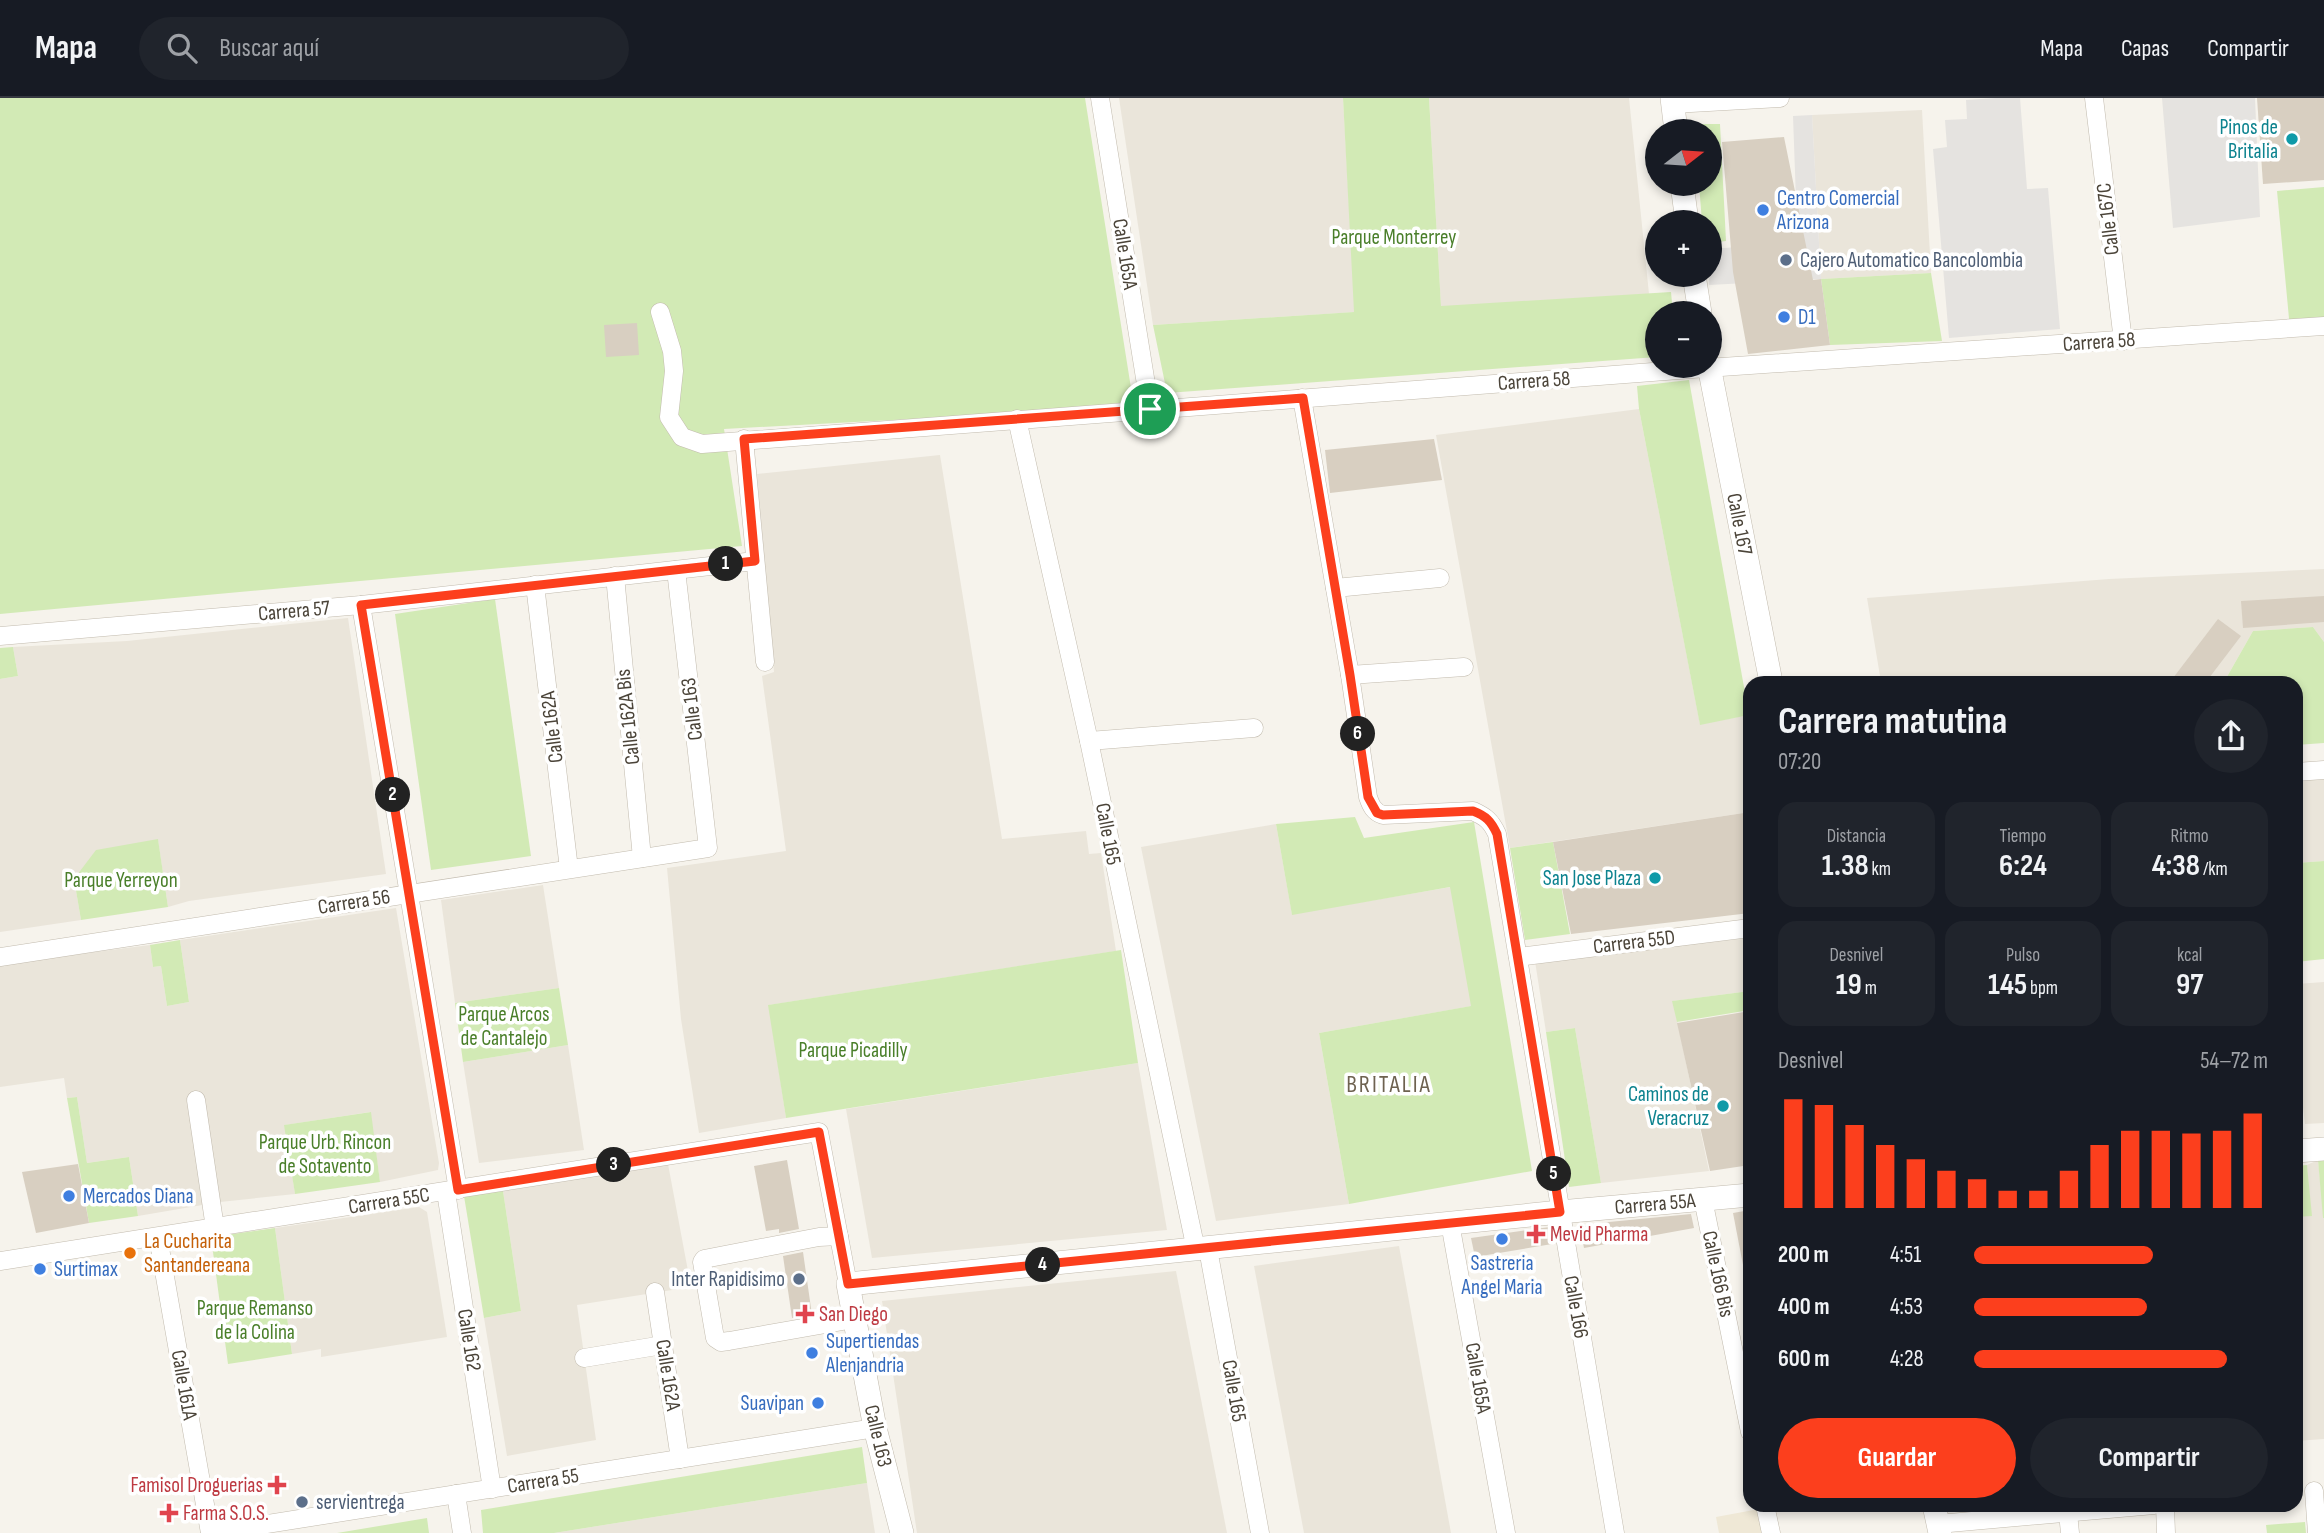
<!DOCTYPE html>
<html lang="es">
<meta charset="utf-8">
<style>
:root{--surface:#171b24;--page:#20242c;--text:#f1f3f6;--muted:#9ea1a6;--line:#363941;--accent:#fc3f1d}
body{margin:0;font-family:"Sofia Sans Condensed",sans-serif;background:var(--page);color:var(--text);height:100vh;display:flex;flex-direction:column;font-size:26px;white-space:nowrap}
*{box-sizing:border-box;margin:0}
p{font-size:23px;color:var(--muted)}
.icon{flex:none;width:38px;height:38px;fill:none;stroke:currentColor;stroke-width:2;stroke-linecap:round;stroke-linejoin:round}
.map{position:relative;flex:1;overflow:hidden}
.panel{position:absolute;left:1743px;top:578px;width:560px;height:836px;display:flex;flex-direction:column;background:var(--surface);border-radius:21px;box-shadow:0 4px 10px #0003}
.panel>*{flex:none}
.needle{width:46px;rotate:73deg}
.fabs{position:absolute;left:1645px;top:21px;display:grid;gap:14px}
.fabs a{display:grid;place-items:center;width:77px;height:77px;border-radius:50%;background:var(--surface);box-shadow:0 4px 10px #0003;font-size:35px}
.pin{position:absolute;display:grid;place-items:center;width:60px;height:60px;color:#fff;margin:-30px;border:4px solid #fff;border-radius:50%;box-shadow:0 2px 7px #0007}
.km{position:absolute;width:35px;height:35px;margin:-18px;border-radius:50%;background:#222;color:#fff;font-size:19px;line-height:35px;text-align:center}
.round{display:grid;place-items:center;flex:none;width:74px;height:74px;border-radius:37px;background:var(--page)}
.summary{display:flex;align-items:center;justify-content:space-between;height:119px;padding:0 35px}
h1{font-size:38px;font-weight:700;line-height:52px}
.metrics{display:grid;grid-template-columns:repeat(3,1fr);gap:10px;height:119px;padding:7px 35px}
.metrics div{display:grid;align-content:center;border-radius:18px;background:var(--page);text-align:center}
.metrics b{font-size:30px;font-weight:700}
.metrics small{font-size:19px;font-weight:400}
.metrics p{font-size:19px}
.chart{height:196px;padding:14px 35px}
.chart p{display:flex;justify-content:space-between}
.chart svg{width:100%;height:126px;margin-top:7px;stroke:var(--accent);stroke-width:6}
.cta{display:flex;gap:14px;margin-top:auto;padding:14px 35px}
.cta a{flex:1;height:80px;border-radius:42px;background:var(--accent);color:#fff;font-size:28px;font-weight:700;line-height:80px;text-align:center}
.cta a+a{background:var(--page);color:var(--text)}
ul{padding:0 35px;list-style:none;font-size:23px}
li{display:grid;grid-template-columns:112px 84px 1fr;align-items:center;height:52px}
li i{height:18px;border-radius:9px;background:var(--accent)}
header{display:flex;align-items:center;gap:42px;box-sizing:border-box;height:98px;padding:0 35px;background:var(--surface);border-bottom:2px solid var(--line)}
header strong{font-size:33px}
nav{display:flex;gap:38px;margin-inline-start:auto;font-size:24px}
.search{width:490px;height:63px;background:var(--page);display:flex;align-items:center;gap:18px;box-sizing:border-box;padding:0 24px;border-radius:38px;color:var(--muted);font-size:26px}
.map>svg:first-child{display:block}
.residential{fill:#eae5da}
.education{fill:#efe8d6}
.green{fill:#d2eab5}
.parking{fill:#e5e3e0}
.building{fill:#d8cfc1}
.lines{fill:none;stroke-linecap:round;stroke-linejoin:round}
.minor-casing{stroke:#c2bbae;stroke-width:19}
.tertiary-casing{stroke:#c2bbae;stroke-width:24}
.minor{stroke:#fff;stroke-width:18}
.tertiary{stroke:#fff;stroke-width:23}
.route-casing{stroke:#fff;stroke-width:14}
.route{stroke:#fc3f1d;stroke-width:9}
.culture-dot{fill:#0f9aa8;stroke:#fff;stroke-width:2.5}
.shop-dot{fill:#3f7fe0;stroke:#fff;stroke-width:2.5}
.service-dot{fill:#5c6f8a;stroke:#fff;stroke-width:2.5}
.health-dot{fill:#e0444e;stroke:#fff;stroke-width:2.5}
.food-dot{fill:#e8710a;stroke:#fff;stroke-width:2.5}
.labels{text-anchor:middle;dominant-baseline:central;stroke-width:7;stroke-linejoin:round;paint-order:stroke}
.culture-label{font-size:21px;fill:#0d838f;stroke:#fff;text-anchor:end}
.shop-label{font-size:21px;fill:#366cbe;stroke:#fff;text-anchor:start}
.street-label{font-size:21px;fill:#4b4439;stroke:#fff}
.park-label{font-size:21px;fill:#4a7f2a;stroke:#fff}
.service-label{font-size:21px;fill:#4e5e75;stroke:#fff;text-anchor:start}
.health-label{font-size:21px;fill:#be3a42;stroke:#fff;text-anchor:start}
.food-label{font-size:21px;fill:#c56008;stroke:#fff;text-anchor:start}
.quarter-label{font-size:24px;letter-spacing:2px;fill:#6e6250;stroke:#fff}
</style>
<header>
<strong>Mapa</strong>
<div class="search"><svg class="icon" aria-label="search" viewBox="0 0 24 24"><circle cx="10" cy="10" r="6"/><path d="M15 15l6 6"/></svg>Buscar aquí</div>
<nav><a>Mapa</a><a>Capas</a><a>Compartir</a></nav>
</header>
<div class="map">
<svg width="2324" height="1435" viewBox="0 0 2324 1435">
<rect width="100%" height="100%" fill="#f6f3ec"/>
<g class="residential">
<path d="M1119 0H1343L1355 214 1153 227Z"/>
<path d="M1429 0H1629L1649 196 1441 209Z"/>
<path d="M1922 12 1931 175 1821 181 1812 17Z"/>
<path d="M1639 311 1700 626 1743 618 1750 661V714L1510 750 1436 337Z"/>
<path d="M940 357 1002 741 1086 733 1089 756 1101 755 1116 853 769 907 786 1020 699 1035 681 921 667 770 786 753 762 578 774 574 757 376Z"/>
<path d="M2324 471V544L2313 529 2253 533 2224 584H1881L1867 500 2109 481Z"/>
<path d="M348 520 386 776 189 803 168 809 158 742 74 781 81 822 0 834V581L18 578 13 549 127 543Z"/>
<path d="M2324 678V763L2296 765V680Z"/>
<path d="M1276 726 1292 816 1451 789 1472 908 1319 935 1349 1106 1216 1123 1141 749Z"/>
<path d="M543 787 559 890 455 905 441 802Z"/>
<path d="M396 810 439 1065 438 1072 380 1084 370 1014 285 1027 295 1096 220 1104 138 1118 129 1059 87 1065 77 999 67 1000 64 980 0 989V866L150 847 153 869 161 868 167 908 189 904 180 842Z"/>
<path d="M1750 840V893L1673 903 1709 1073 1601 1085 1575 930 1546 934 1535 863Z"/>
<path d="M2324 884V1025L2305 1026 2296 951V886Z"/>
<path d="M568 947 584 1052 479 1065 463 964Z"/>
<path d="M1138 965 1167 1132 872 1160 846 1011Z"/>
<path d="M2318 1062 2324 1120V1341L2296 1343V1119L2311 1117 2307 1067Z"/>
<path d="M668 1066 691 1189 577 1207 596 1342 507 1358 484 1220 521 1213 503 1093Z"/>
<path d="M419 1109 427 1114 447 1239 321 1259V1251L292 1256 275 1130Z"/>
<path d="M1399 1148 1451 1435H1304L1254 1168Z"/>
<path d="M1176 1173 1227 1435H917L882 1203Z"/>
<path d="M867 1385 875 1435H554Z"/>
</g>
<path class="education" d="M1759 1411 1764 1435H1719L1716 1419Z"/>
<g class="green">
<path d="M0 0H1085L1134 309 724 331 742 448 0 516Z"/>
<path d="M1343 0H1429L1441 208 1671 194 1673 215H1657V259L1167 295 1153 227 1354 214Z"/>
<path d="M1702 26H1720L1726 143 1710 145V124H1702L1699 86H1710V33H1698Z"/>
<path d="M2324 89V228L2290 231 2277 93Z"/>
<path d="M1931 175 1942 243 1830 247 1821 181Z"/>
<path d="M1689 282 1749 617 1700 627 1639 311 1637 288Z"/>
<path d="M495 501 531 758 431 772 395 516Z"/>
<path d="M2313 529 2324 544V645L2296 647V584H2224L2253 533Z"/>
<path d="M13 549 18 578 0 581V550Z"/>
<path d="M1355 719 1364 740 1474 724 1532 1073 1349 1106 1319 935 1471 908 1450 789 1292 817 1276 726Z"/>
<path d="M158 741 168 809 81 822 74 781 96 752Z"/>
<path d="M1553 744 1570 836 1525 842 1510 750Z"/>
<path d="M2324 763V861L2296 864V765Z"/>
<path d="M180 842 189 904 167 908 161 868 153 869 150 847Z"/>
<path d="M1121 852 1138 965 786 1020 768 907Z"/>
<path d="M559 890 568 947 463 964 455 905Z"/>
<path d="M1750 893V912L1677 924 1672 903Z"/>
<path d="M1575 930 1601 1085 1569 1089 1546 934Z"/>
<path d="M77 999 87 1065 129 1059 138 1118 89 1125 67 1000Z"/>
<path d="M371 1014 380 1084 295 1096 284 1027Z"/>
<path d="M2318 1062H2324V1120H2323Z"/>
<path d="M2307 1067 2312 1118 2296 1119V1068Z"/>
<path d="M503 1093 521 1213 484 1220 464 1098Z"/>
<path d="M275 1130 292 1256 228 1266 211 1139Z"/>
<path d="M862 1349 867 1385 554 1435H483L481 1412Z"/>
<path d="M427 1420 429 1435H337Z"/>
<path d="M2305 1424 2306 1435H2267L2266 1427Z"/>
</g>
<g class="parking">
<path d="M1996 0H2020L2027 91 2048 90 2060 231 1949 240 1933 51 1947 49 1945 22 1967 21 1966 2Z"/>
<path d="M2162 0H2255L2260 119 2173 130Z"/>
<path d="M1812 17 1821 181 1709 187 1710 151 1781 146 1797 130 1793 18Z"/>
</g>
<g class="building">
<path d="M2257 0H2324V82L2263 86Z"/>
<path d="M1784 39 1813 182 1821 181 1830 247 1748 256 1733 174 1722 44Z"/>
<path d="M637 225 639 257 606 259 604 227Z"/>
<path d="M1434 341 1442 382 1330 395 1325 352Z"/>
<path d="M2324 498V524L2243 530 2241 503Z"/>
<path d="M2218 521 2241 538 2206 584H2170Z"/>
<path d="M1750 714V815L1571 836 1553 744Z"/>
<path d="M1750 913V1067L1710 1073 1677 925Z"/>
<path d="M787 1062 799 1131 779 1135V1131L766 1133 754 1068Z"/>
<path d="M78 1066 89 1125 36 1135 22 1074Z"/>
<path d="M1750 1112V1166L1743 1167 1733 1115Z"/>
<path d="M1691 1116 1694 1130 1584 1150 1580 1129 1609 1124Z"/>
<path d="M1550 1129 1552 1146 1475 1159 1471 1140Z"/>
<path d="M803 1154 812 1217 792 1220 783 1158Z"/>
</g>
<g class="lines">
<g class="minor-casing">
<g id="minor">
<path d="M1100 0 1150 311"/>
<path d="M2094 0 2123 243"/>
<path d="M1673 6 1780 0"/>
<path d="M660 214 672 253 674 273 669 319 682 339 702 346 1692 271 2324 228"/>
<path d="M1302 300 1350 577 1368 699C1371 708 1374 714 1383 717L1473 713C1486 719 1491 723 1497 736L1615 1435"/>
<path d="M1017 321 1089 643 1196 1152"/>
<path d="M744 341 765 564"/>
<path d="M615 478 642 760"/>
<path d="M535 487 569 771"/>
<path d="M1335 490 1440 480"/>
<path d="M361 507 458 1092"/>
<path d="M0 538 361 507 755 463"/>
<path d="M1350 577 1464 569"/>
<path d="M1089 643 1254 630"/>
<path d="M2296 674 2324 672"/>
<path d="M0 859 708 750 676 472"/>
<path d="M1518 859 1750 830"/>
<path d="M196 1002 215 1130"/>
<path d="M446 1094 492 1391"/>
<path d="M1703 1101 1750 1334"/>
<path d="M1450 1125 1506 1435"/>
<path d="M839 1138 819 1139 704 1161 702 1164 715 1240 721 1244 729 1243 854 1221"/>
<path d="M158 1139 210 1435"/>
<path d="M1208 1151 1260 1435"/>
<path d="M0 1163 819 1034 848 1186"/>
<path d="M655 1194 680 1361"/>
<path d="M584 1260 663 1247"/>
<path d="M2314 1393 2317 1435"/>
<path d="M456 1396 462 1435"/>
<path d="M1765 1407 1771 1435"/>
<path d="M2165 1407 2166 1435"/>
<path d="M2068 1415 2070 1435"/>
<path d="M1938 1426 2154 1407"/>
<path d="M210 1435 875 1330"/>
</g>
</g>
<g class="tertiary-casing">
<g id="tertiary">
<path d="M1672 0 1676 33"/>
<path d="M1682 86 1687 124"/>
<path d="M1694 177 1700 215"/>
<path id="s1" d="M1709 268 1771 584"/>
<path d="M2296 1053 2324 1051"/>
<path d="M1934 1407 1940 1435"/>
<path id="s2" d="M902 1435 875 1330 848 1186 1560 1114 1750 1097"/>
</g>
</g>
<use href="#minor" class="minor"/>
<use href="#tertiary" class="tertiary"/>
</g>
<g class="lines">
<g class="route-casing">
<path id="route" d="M1303 300 1350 577 1368 699 1377 715 1383 717 1473 713C1486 718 1491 723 1497 736L1560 1114 848 1186 819 1034 458 1092 361 507 755 463 744 341Z"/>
</g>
<use href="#route" class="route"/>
</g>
<g class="culture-dot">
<circle cx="2292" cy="41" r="7"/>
<circle cx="1655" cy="780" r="7"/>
<circle cx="1723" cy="1008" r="7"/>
</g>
<g class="shop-dot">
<circle cx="1763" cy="112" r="7"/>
<circle cx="1784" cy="219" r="7"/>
<circle cx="69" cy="1098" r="7"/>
<circle cx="1502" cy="1141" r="7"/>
<circle cx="40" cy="1171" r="7"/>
<circle cx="812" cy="1255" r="7"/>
<circle cx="818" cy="1305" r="7"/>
</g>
<g class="service-dot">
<circle cx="1786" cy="162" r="7"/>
<circle cx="799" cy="1181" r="7"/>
<circle cx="302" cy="1404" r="7"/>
</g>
<g class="health-dot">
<path d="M1532.5 1125.5h7v7h7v7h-7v7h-7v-7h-7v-7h7z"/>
<path d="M801.5 1205.5h7v7h7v7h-7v7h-7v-7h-7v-7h7z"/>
<path d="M273.5 1376.5h7v7h7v7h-7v7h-7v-7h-7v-7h7z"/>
<path d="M165.5 1404.5h7v7h7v7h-7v7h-7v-7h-7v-7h7z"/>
</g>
<circle class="food-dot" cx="130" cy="1155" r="7"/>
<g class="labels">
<g class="culture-label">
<text x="2278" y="29">Pinos de<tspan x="2278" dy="24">Britalia</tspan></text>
<text x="1641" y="780">San Jose Plaza</text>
<text x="1709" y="996">Caminos de<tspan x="1709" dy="24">Veracruz</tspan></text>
</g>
<g class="shop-label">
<text x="1777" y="100">Centro Comercial<tspan x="1777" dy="24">Arizona</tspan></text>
<text x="1798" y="219">D1</text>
<text x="83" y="1098">Mercados Diana</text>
<text x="1502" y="1165" text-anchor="middle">Sastreria<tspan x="1502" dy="24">Angel Maria</tspan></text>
<text x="54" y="1171">Surtimax</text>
<text x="826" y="1243">Supertiendas<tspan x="826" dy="24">Alenjandria</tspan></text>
<text x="804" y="1305" text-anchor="end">Suavipan</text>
</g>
<g class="street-label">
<text transform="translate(2108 121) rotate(-97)">Calle 167C</text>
<text transform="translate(1125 156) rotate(81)">Calle 165A</text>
<text transform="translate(2099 244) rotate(-4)">Carrera 58</text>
<text transform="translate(1534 283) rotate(-4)">Carrera 58</text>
<text stroke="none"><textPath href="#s1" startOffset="161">Calle 167</textPath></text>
<text transform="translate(294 513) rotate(-5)">Carrera 57</text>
<text transform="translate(692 611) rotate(-97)">Calle 163</text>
<text transform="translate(628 619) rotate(-96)">Calle 162A Bis</text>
<text transform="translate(552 629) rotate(-97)">Calle 162A</text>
<text transform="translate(1108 736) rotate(79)">Calle 165</text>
<text transform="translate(354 804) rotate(-9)">Carrera 56</text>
<text transform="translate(1634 844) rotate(-7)">Carrera 55D</text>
<text transform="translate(389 1103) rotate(-9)">Carrera 55C</text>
<text stroke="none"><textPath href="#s2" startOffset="1066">Carrera 55A</textPath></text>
<text transform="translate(1718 1176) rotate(78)">Calle 166 Bis</text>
<text transform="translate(1576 1209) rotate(80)">Calle 166</text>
<text transform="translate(469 1242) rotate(81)">Calle 162</text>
<text transform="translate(668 1277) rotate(81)">Calle 162A</text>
<text transform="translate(1478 1280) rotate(80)">Calle 165A</text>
<text transform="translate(184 1287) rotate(80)">Calle 161A</text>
<text transform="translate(1234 1293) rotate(80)">Calle 165</text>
<text transform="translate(878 1338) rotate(77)">Calle 163</text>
<text transform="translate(543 1383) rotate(-9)">Carrera 55</text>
</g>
<g class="park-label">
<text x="1394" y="139">Parque Monterrey</text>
<text x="121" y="782">Parque Yerreyon</text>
<text x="504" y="916">Parque Arcos<tspan x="504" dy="24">de Cantalejo</tspan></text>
<text x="853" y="952">Parque Picadilly</text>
<text x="325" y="1044">Parque Urb. Rincon<tspan x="325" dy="24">de Sotavento</tspan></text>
<text x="255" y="1210">Parque Remanso<tspan x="255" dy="24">de la Colina</tspan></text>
</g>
<g class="service-label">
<text x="1800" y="162">Cajero Automatico Bancolombia</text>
<text x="785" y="1181" text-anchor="end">Inter Rapidisimo</text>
<text x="316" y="1404">servientrega</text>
</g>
<g class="health-label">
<text x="1550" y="1136">Mevid Pharma</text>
<text x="819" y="1216">San Diego</text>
<text x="263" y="1387" text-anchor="end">Famisol Droguerias</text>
<text x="183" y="1415">Farma S.O.S.</text>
</g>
<g class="food-label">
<text x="144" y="1143">La Cucharita<tspan x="144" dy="24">Santandereana</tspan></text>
</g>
<g class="quarter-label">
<text x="1389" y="986">BRITALIA</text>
</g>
</g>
</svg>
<div class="fabs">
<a><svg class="needle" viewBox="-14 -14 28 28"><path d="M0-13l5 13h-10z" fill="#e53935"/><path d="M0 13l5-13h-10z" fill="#9ea1a6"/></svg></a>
<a>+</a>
<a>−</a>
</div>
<div class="pin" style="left:1150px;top:311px;background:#1e9e55"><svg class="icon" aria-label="arrive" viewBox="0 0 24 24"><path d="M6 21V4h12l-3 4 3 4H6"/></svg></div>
<b class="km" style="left:726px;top:466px">1</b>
<b class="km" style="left:393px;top:697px">2</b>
<b class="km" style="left:614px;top:1067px">3</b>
<b class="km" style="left:1043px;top:1167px">4</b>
<b class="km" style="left:1554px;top:1076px">5</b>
<b class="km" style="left:1358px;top:636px">6</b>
<section class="panel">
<div class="summary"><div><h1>Carrera matutina</h1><p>07:20</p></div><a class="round"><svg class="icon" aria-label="share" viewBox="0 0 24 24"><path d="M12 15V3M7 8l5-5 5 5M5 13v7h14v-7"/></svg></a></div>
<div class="metrics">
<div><p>Distancia</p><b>1.38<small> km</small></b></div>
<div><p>Tiempo</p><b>6:24</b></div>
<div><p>Ritmo</p><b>4:38<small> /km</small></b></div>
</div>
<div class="metrics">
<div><p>Desnivel</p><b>19<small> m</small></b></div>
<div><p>Pulso</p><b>145<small> bpm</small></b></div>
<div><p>kcal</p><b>97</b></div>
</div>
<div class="chart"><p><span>Desnivel</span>54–72 m</p>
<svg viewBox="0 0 160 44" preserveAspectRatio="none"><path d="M5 44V6M15 44V8M25 44V15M35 44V22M45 44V27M55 44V31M65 44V34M75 44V38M85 44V38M95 44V31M105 44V22M115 44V17M125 44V17M135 44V18M145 44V17M155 44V11"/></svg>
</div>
<ul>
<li><b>200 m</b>4:51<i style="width:61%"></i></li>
<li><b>400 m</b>4:53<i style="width:59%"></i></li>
<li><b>600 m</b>4:28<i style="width:86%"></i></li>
</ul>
<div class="cta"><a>Guardar</a><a>Compartir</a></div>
</section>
</div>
